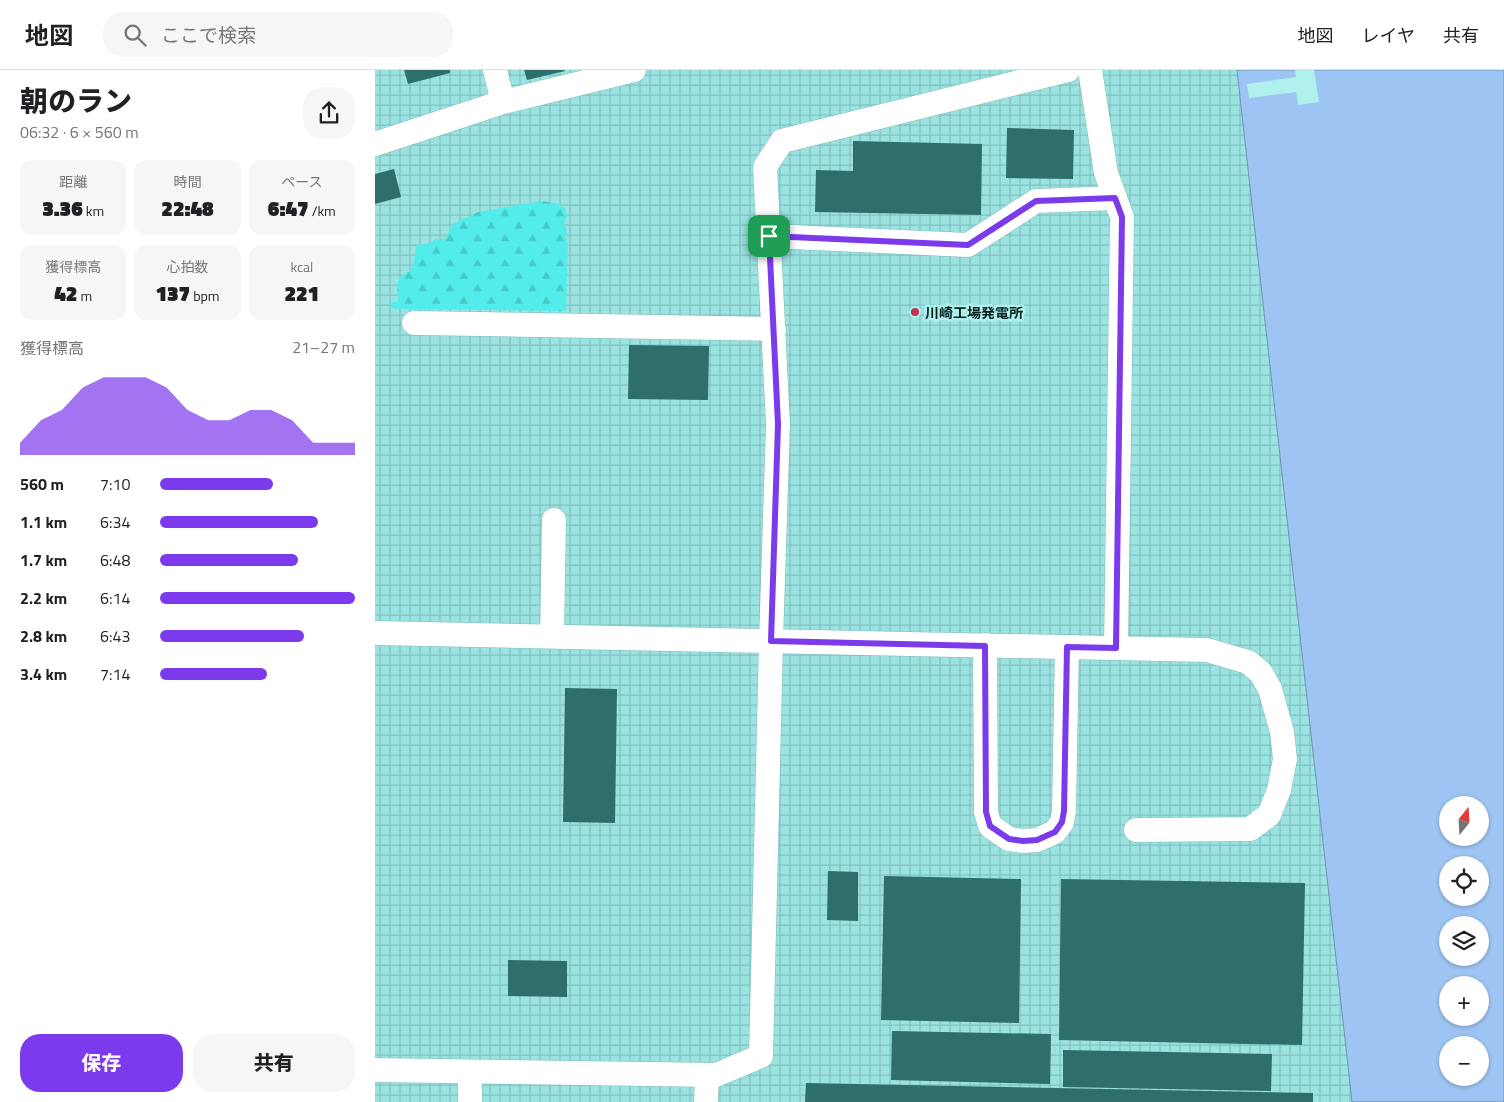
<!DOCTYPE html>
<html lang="ja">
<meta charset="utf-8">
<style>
:root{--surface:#fff;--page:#f6f6f6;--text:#202124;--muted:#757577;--line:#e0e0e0;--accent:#7c3aed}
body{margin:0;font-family:"Titillium Web","Noto Sans JP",sans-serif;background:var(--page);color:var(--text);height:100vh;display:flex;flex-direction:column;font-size:19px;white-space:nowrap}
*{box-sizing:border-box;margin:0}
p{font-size:16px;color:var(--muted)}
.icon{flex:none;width:28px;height:28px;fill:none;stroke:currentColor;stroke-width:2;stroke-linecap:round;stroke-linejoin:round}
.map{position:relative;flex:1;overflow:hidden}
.drawer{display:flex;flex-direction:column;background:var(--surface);width:375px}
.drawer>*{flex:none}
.needle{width:32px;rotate:18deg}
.tools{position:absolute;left:1064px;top:726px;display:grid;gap:10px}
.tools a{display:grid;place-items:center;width:50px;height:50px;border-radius:50%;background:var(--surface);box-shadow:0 1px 4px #0004;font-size:25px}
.pin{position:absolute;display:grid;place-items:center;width:42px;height:42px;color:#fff;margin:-21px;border-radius:10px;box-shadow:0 2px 8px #0006}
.round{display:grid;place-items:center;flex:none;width:52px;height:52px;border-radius:20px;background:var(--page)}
.overview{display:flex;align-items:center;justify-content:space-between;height:85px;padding:0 20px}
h1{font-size:28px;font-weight:800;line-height:38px}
.figures{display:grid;grid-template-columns:repeat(3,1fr);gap:8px;height:85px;padding:5px 20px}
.figures div{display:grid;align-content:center;border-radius:12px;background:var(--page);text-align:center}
.figures b{font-size:21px;font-weight:800}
.figures small{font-size:14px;font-weight:400}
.figures p{font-size:14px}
.chart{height:140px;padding:10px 20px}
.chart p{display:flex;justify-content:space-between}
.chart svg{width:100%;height:90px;margin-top:5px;fill:var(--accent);opacity:.7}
.action{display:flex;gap:10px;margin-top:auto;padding:10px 20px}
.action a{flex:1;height:58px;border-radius:20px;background:var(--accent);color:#fff;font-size:20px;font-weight:800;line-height:58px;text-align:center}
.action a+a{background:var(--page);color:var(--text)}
ul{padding:0 20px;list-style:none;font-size:16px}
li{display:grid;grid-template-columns:80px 60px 1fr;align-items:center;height:38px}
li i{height:12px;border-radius:6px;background:var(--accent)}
header{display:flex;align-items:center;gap:30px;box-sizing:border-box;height:70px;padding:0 25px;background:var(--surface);border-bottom:1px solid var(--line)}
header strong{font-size:24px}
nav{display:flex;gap:28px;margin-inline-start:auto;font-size:18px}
.search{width:350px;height:45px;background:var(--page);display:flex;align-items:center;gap:12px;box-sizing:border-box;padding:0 18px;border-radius:20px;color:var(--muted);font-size:19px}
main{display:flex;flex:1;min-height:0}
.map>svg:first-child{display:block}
.industrial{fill:url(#industrial-grid)}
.forest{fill:url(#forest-firs)}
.water{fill:#9dc4f2;stroke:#6f93b3;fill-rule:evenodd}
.pier{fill:#b0f1ee}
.building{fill:#2e6e6c}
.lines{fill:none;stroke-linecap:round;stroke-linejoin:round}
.minor-casing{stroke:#7ebdbb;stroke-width:25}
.minor{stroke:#fff;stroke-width:24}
.route-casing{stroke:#fff;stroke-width:10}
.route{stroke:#7c3aed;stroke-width:6}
.poi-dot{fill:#c33352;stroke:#b0f1ee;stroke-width:2}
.labels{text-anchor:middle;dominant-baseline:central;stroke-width:5;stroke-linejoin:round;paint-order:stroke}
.poi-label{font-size:14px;font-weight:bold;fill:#052020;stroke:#b0f1ee;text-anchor:start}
</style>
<header>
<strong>地図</strong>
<div class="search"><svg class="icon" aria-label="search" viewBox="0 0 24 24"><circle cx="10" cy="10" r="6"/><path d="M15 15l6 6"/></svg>ここで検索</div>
<nav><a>地図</a><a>レイヤ</a><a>共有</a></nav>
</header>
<main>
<section class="drawer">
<div class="overview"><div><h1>朝のラン</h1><p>06:32 · 6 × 560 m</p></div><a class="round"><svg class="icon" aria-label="share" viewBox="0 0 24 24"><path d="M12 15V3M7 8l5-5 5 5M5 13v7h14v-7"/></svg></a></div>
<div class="figures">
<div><p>距離</p><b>3.36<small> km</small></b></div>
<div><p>時間</p><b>22:48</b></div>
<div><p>ペース</p><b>6:47<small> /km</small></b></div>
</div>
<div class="figures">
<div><p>獲得標高</p><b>42<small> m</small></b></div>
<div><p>心拍数</p><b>137<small> bpm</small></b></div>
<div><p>kcal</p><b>221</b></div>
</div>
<div class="chart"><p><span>獲得標高</span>21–27 m</p>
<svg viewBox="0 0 160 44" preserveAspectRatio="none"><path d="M0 44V38L10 27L20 22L30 11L40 6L50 6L60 6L70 11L80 22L90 27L100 27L110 22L120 22L130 27L140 38L150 38L160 38V44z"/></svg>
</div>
<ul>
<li><b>560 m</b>7:10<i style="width:58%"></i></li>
<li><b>1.1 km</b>6:34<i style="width:81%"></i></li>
<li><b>1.7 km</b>6:48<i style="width:71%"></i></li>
<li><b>2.2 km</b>6:14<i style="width:100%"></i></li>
<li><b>2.8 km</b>6:43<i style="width:74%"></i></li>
<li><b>3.4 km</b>7:14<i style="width:55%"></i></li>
</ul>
<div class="action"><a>保存</a><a>共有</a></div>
</section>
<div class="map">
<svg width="1129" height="1032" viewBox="0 0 1129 1032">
<defs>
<pattern id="industrial-grid" width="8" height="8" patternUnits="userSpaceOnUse" patternTransform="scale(1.25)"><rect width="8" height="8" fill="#9ae3e1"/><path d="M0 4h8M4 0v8" fill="none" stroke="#83c2c1"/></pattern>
<pattern id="forest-firs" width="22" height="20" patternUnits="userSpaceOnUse" patternTransform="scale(1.25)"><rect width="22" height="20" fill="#52edea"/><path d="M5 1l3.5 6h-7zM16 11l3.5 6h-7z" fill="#46cbc8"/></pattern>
</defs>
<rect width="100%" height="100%" fill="#b0f1ee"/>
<path class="industrial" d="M0 0H862L977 1032H0Z"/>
<path class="forest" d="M166 131 180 133 186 135 190 139 192 145 189 154 192 161 191 168 193 174 191 241 20 239 16 237 14 233 23 231C23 222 20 210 28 205 32 202 35 202 37 198 40 190 39 182 42 175L55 173 60 169H70L78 154 103 142Z"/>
<path class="water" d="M862 0H1129V1032H977ZM1072 735H1105V768H1072ZM1072 795H1105V828H1072ZM1072 855H1105V888H1072ZM1072 915H1105V948H1072ZM1072 975H1105V1008H1072Z"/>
<path class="pier" d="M920 0H939L944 32 923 35 921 22 874 28 872 14 921 7Z"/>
<g class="building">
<path d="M29 0H75V3L33 14Z"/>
<path d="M149 0H189L190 1 152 10Z"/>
<path d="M632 58 699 60 698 109 631 108Z"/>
<path d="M478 71 607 74 606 145 440 142 441 100 478 101Z"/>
<path d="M19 99 26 127 0 134V104Z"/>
<path d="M254 275 334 276 333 330 253 329Z"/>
<path d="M190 618 242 619 240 753 188 752Z"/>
<path d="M453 801 483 802V851L452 850Z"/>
<path d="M509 806 646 809 644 953 506 950Z"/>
<path d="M686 809 930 813 927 975 684 970Z"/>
<path d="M133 890 192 891V927L133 926Z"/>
<path d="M517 961 676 964 675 1014 516 1010Z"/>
<path d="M688 980 897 984 896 1021 688 1017Z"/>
<path d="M431 1013 938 1023V1032H430Z"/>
</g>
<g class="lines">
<g class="minor-casing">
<g id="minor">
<path d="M120 0 128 32"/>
<path d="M715 0 731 103 747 147 741 578"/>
<path d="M0 74 128 32 259 0"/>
<path d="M394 166 593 175 661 131 740 128"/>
<path d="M39 253 399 259"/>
<path d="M0 563 832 580 873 592 886 603 895 619 907 662 910 689 904 720 894 745 875 759 761 760"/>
<path d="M177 566 179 450"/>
<path d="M610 575 611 742 615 756 634 769 648 771 662 770 680 762 687 752 689 741 692 577"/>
<path d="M0 1000 341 1005 386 986 396 571 403 354 390 97 407 71 693 0"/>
<path d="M95 1032V1002"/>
<path d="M331 1032 332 1005"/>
</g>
</g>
<use href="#minor" class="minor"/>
</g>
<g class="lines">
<g class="route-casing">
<path id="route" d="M740 128 747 147 741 578 692 577 689 741 687 752 680 762 662 770 648 771 634 769 615 756 611 742 610 576 396 571 403 354 394 166 593 175 661 131Z"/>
</g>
<use href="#route" class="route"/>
</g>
<circle class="poi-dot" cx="540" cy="242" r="5"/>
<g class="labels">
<g class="poi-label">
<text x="550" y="242">川崎工場発電所</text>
</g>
</g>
</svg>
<div class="tools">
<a><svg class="needle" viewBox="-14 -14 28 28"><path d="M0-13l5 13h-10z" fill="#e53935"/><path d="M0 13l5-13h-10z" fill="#757577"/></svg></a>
<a><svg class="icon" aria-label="locate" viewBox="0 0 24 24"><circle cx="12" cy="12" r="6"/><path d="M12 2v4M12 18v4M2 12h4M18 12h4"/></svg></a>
<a><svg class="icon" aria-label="layers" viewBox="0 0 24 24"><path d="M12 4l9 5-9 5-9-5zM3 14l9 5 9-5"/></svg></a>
<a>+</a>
<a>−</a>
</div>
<div class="pin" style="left:394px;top:166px;background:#1e9e55"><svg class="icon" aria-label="arrive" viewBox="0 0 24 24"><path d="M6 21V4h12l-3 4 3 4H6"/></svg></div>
</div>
</main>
